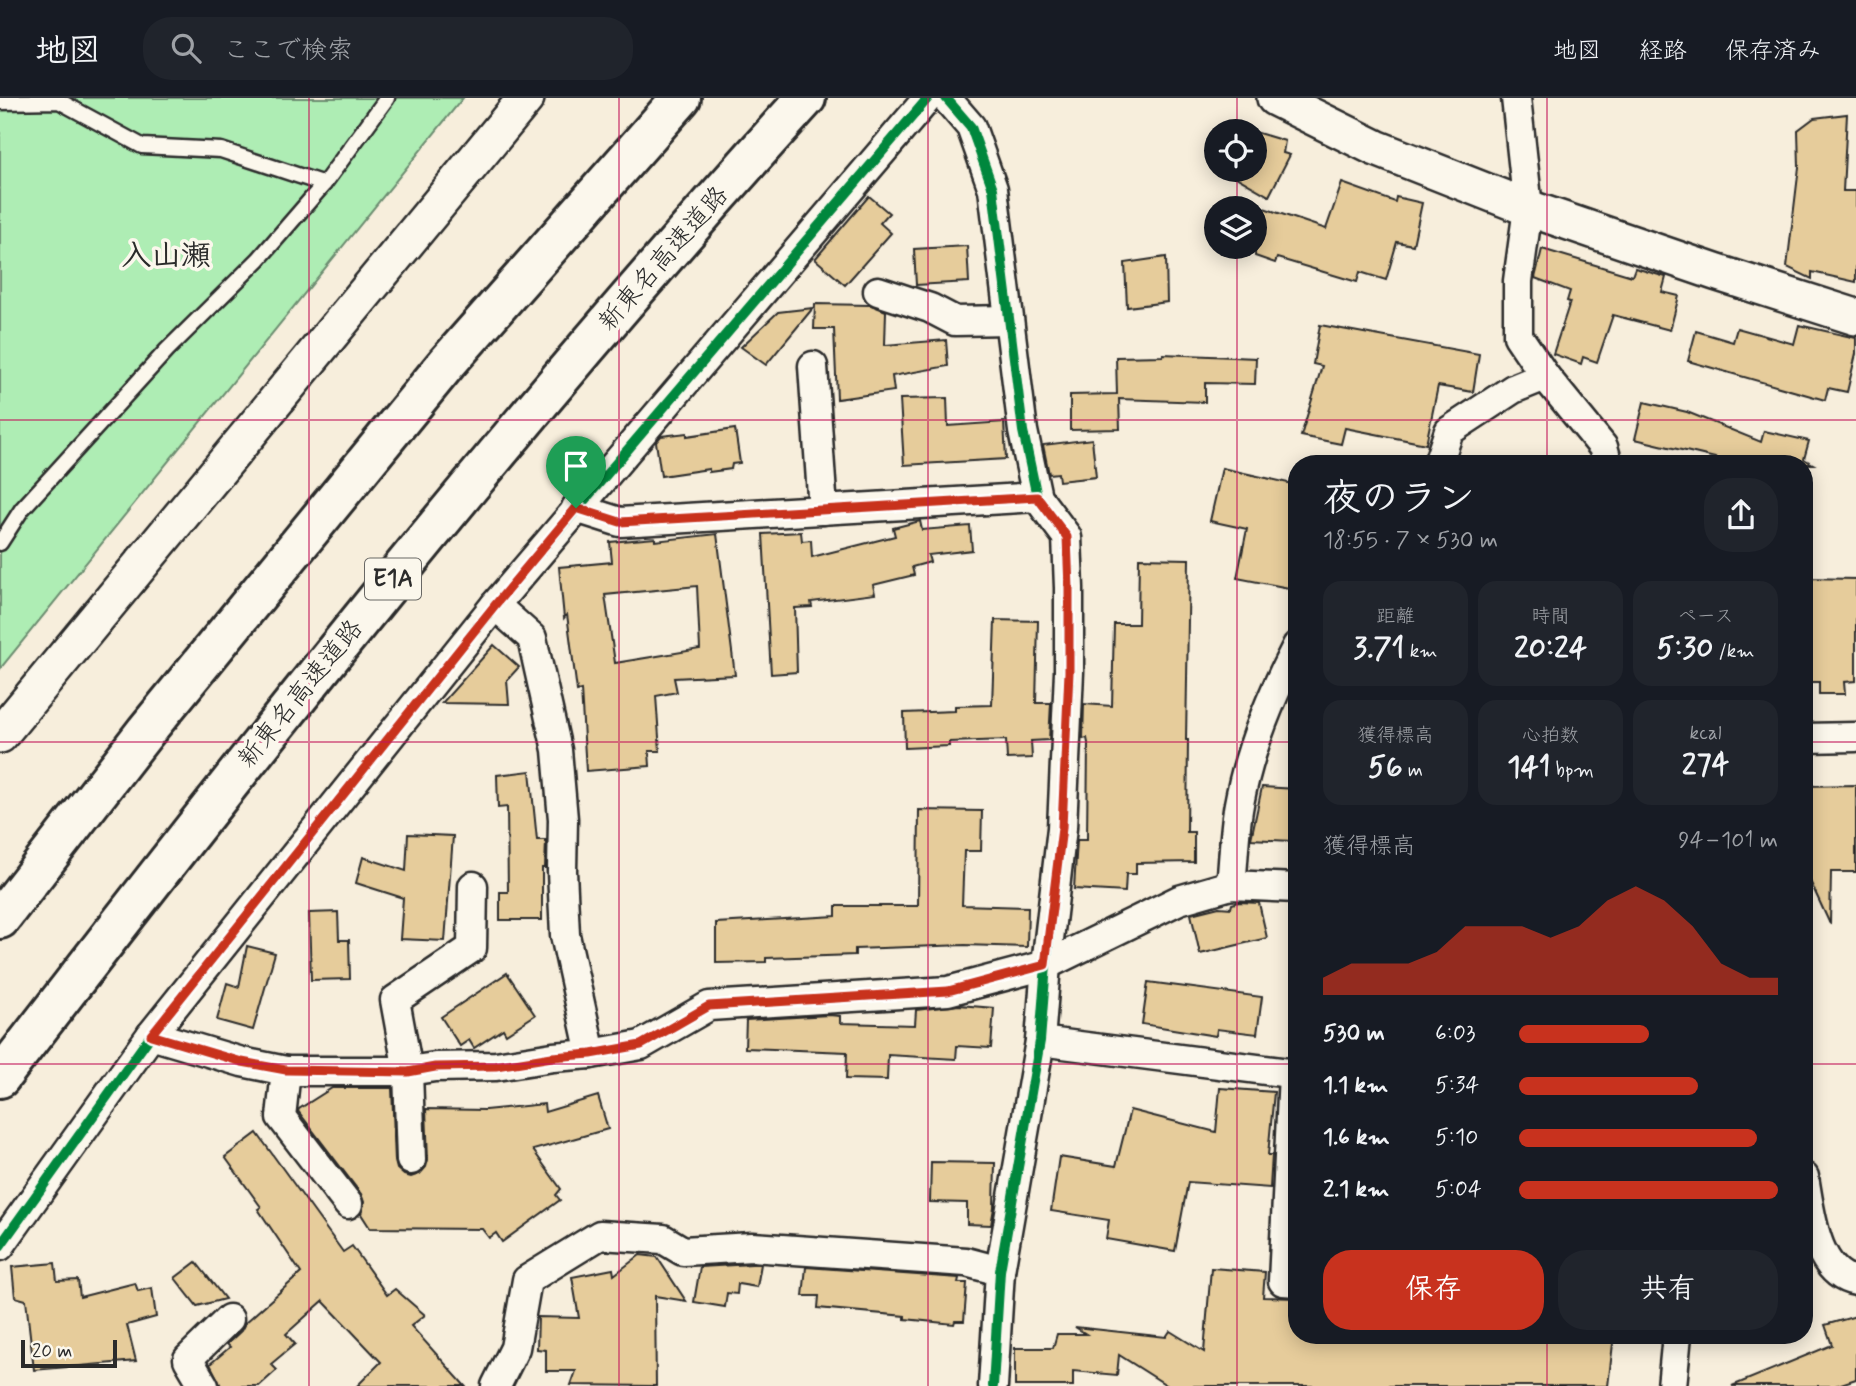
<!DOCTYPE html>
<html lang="ja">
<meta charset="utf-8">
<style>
:root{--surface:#171b24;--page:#20242c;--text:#f1f3f6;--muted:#9ea1a6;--line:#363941;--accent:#c8321e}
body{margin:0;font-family:Mynerve,"Klee One",sans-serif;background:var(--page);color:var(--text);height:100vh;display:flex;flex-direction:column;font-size:26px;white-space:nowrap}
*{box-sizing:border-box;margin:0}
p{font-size:23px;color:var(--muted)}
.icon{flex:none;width:38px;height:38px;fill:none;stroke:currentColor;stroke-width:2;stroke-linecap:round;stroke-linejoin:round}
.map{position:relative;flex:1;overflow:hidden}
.details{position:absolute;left:1288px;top:357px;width:525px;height:889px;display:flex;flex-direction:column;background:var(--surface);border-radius:28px;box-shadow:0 4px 18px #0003}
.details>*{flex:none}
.tools{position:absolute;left:1204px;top:21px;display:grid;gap:14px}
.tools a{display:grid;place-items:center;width:63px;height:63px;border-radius:50%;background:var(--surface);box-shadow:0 4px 18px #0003;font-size:35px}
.scale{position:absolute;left:21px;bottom:18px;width:96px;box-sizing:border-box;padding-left:7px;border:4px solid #2b2b2b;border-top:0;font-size:19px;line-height:24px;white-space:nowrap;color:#2b2b2b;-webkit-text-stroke:5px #fbf7ec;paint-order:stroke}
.pin{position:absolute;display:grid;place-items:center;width:60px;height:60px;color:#fff;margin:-72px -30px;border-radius:50% 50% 50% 0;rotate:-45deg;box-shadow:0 0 7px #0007}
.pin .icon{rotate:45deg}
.round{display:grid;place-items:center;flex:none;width:74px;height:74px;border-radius:28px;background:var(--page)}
.summary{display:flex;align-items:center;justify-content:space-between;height:119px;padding:0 35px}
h1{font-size:38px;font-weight:700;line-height:52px}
.figures{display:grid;grid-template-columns:repeat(3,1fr);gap:10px;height:119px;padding:7px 35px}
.figures div{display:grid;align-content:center;border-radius:18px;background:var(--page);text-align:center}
.figures b{font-size:30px;font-weight:700}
.figures small{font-size:19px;font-weight:400}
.figures p{font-size:19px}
.chart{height:196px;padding:14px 35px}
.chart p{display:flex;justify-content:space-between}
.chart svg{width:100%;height:126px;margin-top:7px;fill:var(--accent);opacity:.7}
.action{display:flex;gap:14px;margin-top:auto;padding:14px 35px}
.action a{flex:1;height:80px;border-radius:28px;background:var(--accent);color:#fff;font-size:28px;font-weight:700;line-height:80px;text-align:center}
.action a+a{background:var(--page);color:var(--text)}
ul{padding:0 35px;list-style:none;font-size:23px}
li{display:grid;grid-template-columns:112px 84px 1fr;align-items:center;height:52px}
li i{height:18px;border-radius:9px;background:var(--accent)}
header{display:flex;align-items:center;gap:42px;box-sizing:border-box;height:98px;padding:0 35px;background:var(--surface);border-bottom:2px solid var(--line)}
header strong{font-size:33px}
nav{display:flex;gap:38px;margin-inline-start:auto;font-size:24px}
.search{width:490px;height:63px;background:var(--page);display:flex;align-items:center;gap:18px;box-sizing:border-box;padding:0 24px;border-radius:28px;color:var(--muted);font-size:26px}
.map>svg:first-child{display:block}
.green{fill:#aeedb4;stroke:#6c8c70;stroke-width:2}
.building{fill:#e6cc9b;stroke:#2b2b2b;stroke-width:2;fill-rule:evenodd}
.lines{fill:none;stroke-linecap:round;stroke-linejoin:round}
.service-casing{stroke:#2b2b2b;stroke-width:19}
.minor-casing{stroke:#2b2b2b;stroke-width:33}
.tertiary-casing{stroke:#2b2b2b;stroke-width:40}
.motorway-casing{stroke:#2b2b2b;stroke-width:44}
.service{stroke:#fbf7ec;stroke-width:14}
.minor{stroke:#fbf7ec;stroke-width:28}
.tertiary{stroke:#fbf7ec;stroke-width:35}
.motorway{stroke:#fbf7ec;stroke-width:38}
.cycleway-casing{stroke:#fbf7ec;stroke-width:15}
.cycleway{stroke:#00873e;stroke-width:10}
.route-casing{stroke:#fff;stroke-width:14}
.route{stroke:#c8321e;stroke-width:9}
.grid{fill:none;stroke:#c2185b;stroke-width:2;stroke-opacity:0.55}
.labels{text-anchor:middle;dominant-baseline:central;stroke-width:7;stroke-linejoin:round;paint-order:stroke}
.shield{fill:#fbf7ec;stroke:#696865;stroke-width:2}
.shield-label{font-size:24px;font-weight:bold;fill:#2b2b2b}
.street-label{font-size:26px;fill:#2b2b2b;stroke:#fbf7ec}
.quarter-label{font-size:30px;font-weight:bold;fill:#2b2b2b;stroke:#fbf7ec}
</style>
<header>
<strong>地図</strong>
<div class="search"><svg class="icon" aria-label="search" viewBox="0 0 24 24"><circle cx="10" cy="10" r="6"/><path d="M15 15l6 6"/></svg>ここで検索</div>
<nav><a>地図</a><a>経路</a><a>保存済み</a></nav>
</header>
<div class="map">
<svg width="1856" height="1288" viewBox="0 0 1856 1288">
<rect width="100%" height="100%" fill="#f7eedc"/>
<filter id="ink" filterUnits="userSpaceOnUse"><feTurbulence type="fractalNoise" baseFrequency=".0143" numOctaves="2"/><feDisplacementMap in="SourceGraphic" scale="14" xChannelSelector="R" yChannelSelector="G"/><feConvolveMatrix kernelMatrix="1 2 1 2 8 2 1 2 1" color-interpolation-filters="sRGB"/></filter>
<g filter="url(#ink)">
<path class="green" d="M0 0H463L0 571Z"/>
<g class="building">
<path d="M1847 16 1843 93H1856V184L1812 174V181L1787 169 1799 69 1798 32 1814 20Z"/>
<path d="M1255 34 1285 43 1283 55 1290 57 1269 98 1236 79 1239 72H1255Z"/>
<path d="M1342 85 1395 104 1396 99 1422 105 1413 147 1397 144 1386 182 1360 174 1357 184 1277 160 1275 165 1255 158V107L1326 131Z"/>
<path d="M869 98 889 115 880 125 891 135 845 187 815 161Z"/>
<path d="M967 148 969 184 916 187 914 151Z"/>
<path d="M1542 151 1632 178 1635 170 1666 179 1662 194 1679 198 1670 232 1613 217 1597 264 1583 259 1581 266 1553 256 1570 204 1567 203 1570 193 1535 180Z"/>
<path d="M1166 159 1167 204 1127 209 1125 165Z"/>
<path d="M815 206 871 207 886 213 885 247 946 242 948 268 892 278 894 293 837 301 834 231H814Z"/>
<path d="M813 210 766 267 741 249 778 214Z"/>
<path d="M1320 227 1479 256 1473 294 1438 288 1426 346 1345 330 1341 346 1301 338 1322 268 1313 266Z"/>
<path d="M1799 227 1856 240V256L1847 294 1828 290 1825 302 1688 263 1696 233 1733 244 1737 230 1794 246Z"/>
<path d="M1163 256 1256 260 1255 286 1205 285V304L1119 301 1120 331 1070 332V297L1117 296 1116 259 1163 258Z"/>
<path d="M947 300 948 328 1004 324 1006 361 904 367 900 301Z"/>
<path d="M1644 304 1687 314 1761 344 1764 333 1809 343 1804 361 1813 366H1712L1715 360 1635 341Z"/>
<path d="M735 331 740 365 732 366 731 371 709 374V371L661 378 656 344 661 338 687 335V338Z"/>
<path d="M1092 341 1096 379 1059 383 1058 375 1049 376 1043 347Z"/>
<path d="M1222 370 1297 387V450L1289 490 1237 480 1247 431 1210 423Z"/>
<path d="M920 423 922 432 970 428 972 452 928 457 930 464 912 469 914 477 873 487 875 496 811 504 812 509 795 510 797 574 771 576 763 436 801 434 802 443 811 442 812 459 895 438 893 430Z"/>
<path d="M717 436 735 577 674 580 677 594 656 598 660 653H649L650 668 586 673 581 592 577 593 567 516 564 520 559 469 612 464 610 444 655 440V443ZM697 488 700 551 615 565 605 497Z"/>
<path d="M1139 460 1189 461 1186 642H1188L1187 734H1194V764L1136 765V776H1126L1125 794 1074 791 1077 742H1087L1088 645 1087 640 1083 641 1084 606 1112 608 1114 526H1138Z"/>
<path d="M1804 480 1856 481V583L1844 584 1845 596H1819V584H1804Z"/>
<path d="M995 522 1038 523 1036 605H1051L1049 642 1031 643 1032 660 1007 661 1006 642 949 644V648L905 650 904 615 955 613V608L992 607Z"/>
<path d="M494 547 519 569 507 582 509 606 442 605Z"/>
<path d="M530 673 537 742H546L545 770H542V822H500V794H508L507 709 498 710 497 677Z"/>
<path d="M1856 687V774H1831L1830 826 1804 770V688Z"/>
<path d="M1262 689 1297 691V730L1292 743 1251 741Z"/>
<path d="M919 712 982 713 981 753H964L962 807 1028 809 1027 849 965 847 855 851V857L766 860V864L716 865V825L836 818V808H918Z"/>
<path d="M408 736 453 738 445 843 400 841 403 800 356 785 363 759 406 773Z"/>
<path d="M1239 804 1259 805 1267 840 1200 856 1191 816 1219 809 1231 810 1232 806Z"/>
<path d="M338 814 339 842H349L350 881 311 882 309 815Z"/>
<path d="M247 848 275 855 253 932 217 922 227 885 239 889Z"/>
<path d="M507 875 535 917 506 936 503 931 474 950 469 942 460 948 441 919Z"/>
<path d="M1148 884 1262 899 1257 936 1217 931 1216 938 1142 926Z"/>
<path d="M959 907 994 910 991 950 957 948 956 961 888 957 887 982 846 981 847 954 745 950 746 922 829 917 840 918V925L915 927 916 912Z"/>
<path d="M332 990H392L395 1063 397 1071 404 1077 411 1079 420 1076 426 1069 428 1062 426 1011 485 1012 544 1006 545 1014 598 998 608 1031 533 1052 561 1091 556 1097 560 1102 502 1144 496 1135 489 1140 482 1131 370 1130 361 1116 364 1104 361 1096 298 1013 299 1011Z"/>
<path d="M1220 990 1274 994 1268 1057H1272L1270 1090 1188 1084 1175 1153 1106 1141 1109 1122 1051 1113 1059 1059 1116 1068 1130 1012 1216 1034Z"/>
<path d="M257 1035 343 1154 352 1148 387 1197 395 1191 425 1217 411 1228 465 1288H357L381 1264 323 1203 286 1236 295 1246 271 1266 277 1272 259 1288H221L210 1266 230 1249 227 1246 241 1233 245 1225 301 1175 258 1111 261 1109 225 1059Z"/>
<path d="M931 1064 995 1065 994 1110 991 1127 967 1126V1105L930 1104Z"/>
<path d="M640 1157 657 1159 686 1203 655 1198 656 1288 571 1287 576 1273H546V1252L537 1251 538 1219 579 1220 572 1179 613 1171 614 1177Z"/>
<path d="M196 1164 225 1201 197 1208 175 1180Z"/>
<path d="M55 1165 57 1183 78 1182 80 1199 135 1185 138 1193 152 1190 156 1219 127 1227 136 1263 34 1272 26 1202 15 1199 12 1169Z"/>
<path d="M752 1166H761L757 1189 738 1186 737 1196 727 1195 725 1209 694 1204 700 1169Z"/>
<path d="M806 1169 959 1180 958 1185H967L964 1223H955L954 1226 905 1221V1218L818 1210 819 1198H803Z"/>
<path d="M1211 1170 1265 1174 1263 1199 1297 1200V1237H1614L1608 1288H1168L1119 1257 1117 1277 1073 1273V1288H1015V1250H1053L1057 1236H1086L1075 1229 1166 1239 1170 1233 1204 1254Z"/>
<path d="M1856 1218V1281L1835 1288H1732L1832 1247 1825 1227Z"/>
</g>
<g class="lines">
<g class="service-casing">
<g id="service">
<path d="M0 4 59 3 142 48 221 52 324 86 387 0"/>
<path d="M0 445 22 411 167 252 259 161 324 86"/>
</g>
</g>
<g class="minor-casing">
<g id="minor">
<path d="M946 0 971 29 993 91 1023 333 1037 399 1067 439 1069 490V574L1062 730 1046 867 1040 943 1000 1173 993 1288"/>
<path d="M1516 0 1528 110 1518 183V238L1545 278 1603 349 1608 366"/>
<path d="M878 193 930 210 955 223 1009 222"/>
<path d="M813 268 823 412"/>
<path d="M1438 366 1449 333 1513 291 1545 278"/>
<path d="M576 410 620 424 1037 399"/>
<path d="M495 507 532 540 557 652 563 721 562 773 565 837 591 956"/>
<path d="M1804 640 1856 639"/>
<path d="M1231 787C1234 760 1234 732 1239 706 1249 651 1271 598 1297 548"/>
<path d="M151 937 242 964 286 973H408L435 969 496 968 553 959 591 956 641 947 709 908 948 893 1046 867 1179 802 1231 787 1297 790"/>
<path d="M1040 943 1297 976"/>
<path d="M286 973 281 1019 348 1106"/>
<path d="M1293 976 1283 1183 1297 1184"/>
<path d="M411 1062 408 973 395 902 472 850 473 788"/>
<path d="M1804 1079C1810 1112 1815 1176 1856 1183"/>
<path d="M0 1148 151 937 495 507 928 0"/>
<path d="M204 1288 188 1261 229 1221"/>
<path d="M496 1288 515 1250 527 1182 600 1137 663 1141 683 1153 752 1149 966 1164 1000 1173"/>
<path d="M1672 1288 1677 1237"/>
</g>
</g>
<g class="tertiary-casing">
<g id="tertiary">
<path d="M1275 0 1376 50 1528 110 1715 174 1856 219"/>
<path d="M0 637 526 0"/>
</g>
</g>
<g class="motorway-casing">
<g id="motorway">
<path d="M0 821 146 633 447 265 681 0"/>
<path d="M0 980C258 645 521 313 806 0"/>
</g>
</g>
<use href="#service" class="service"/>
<use href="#minor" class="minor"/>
<use href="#tertiary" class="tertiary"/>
<use href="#motorway" class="motorway"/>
<g class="cycleway-casing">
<g id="cycleway">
<path d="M946 0 971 29 993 91 1023 333 1037 399 1067 439 1069 490V574L1062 730 1046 867 1040 943 1000 1173 993 1288"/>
<path d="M0 1148 151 937 495 507 928 0"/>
</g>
</g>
<use href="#cycleway" class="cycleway"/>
</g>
</g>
<g class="lines" filter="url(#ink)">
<g class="route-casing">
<path id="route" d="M1037 399 1067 439 1069 490V574L1062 730 1045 867 948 893 709 908 641 947 591 956 552 959 496 968 435 969 408 974 286 972 242 964 151 937 495 507 576 410 620 424Z"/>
</g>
<use href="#route" class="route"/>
</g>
<path class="grid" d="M309 0V1288M619 0V1288M928 0V1288M1237 0V33M1547 0V366M1237 72V110M1237 149V1288M0 322H1856M0 644H1297M1804 644H1856M0 966H1297M1804 966H1856M1547 1237V1288"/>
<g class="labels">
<rect class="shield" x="365" y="460.5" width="56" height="41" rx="5"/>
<g class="shield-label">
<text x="393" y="481">E1A</text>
</g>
<g class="street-label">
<text transform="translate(664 161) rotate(-49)">新東名高速道路</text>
<text transform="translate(301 596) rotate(-51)">新東名高速道路</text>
</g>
<g class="quarter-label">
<text x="166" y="158">入山瀬</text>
</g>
</g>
</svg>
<div class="tools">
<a><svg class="icon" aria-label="locate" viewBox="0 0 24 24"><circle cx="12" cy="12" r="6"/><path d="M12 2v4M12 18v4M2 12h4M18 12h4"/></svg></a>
<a><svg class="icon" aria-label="layers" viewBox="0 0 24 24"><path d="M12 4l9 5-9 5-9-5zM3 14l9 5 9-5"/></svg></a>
</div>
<div class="scale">20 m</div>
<div class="pin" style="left:576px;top:410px;background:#1e9e55"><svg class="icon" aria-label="arrive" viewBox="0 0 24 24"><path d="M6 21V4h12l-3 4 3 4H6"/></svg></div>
<section class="details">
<div class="summary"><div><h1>夜のラン</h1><p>18:55 · 7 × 530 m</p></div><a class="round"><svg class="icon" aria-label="share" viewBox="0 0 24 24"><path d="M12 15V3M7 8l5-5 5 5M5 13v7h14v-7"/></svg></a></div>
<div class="figures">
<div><p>距離</p><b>3.71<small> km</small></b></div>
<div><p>時間</p><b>20:24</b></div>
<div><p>ペース</p><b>5:30<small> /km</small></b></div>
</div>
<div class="figures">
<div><p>獲得標高</p><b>56<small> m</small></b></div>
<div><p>心拍数</p><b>141<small> bpm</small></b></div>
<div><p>kcal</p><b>274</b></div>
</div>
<div class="chart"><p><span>獲得標高</span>94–101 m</p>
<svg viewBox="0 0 160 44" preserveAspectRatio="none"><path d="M0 44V38L10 33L20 33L30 33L40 29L50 20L60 20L70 20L80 24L90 20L100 11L110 6L120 11L130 20L140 33L150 38L160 38V44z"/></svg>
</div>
<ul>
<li><b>530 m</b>6:03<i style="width:50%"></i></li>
<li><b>1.1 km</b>5:34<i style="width:69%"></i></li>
<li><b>1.6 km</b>5:10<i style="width:92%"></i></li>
<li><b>2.1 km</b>5:04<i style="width:100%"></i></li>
</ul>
<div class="action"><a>保存</a><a>共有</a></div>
</section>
</div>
